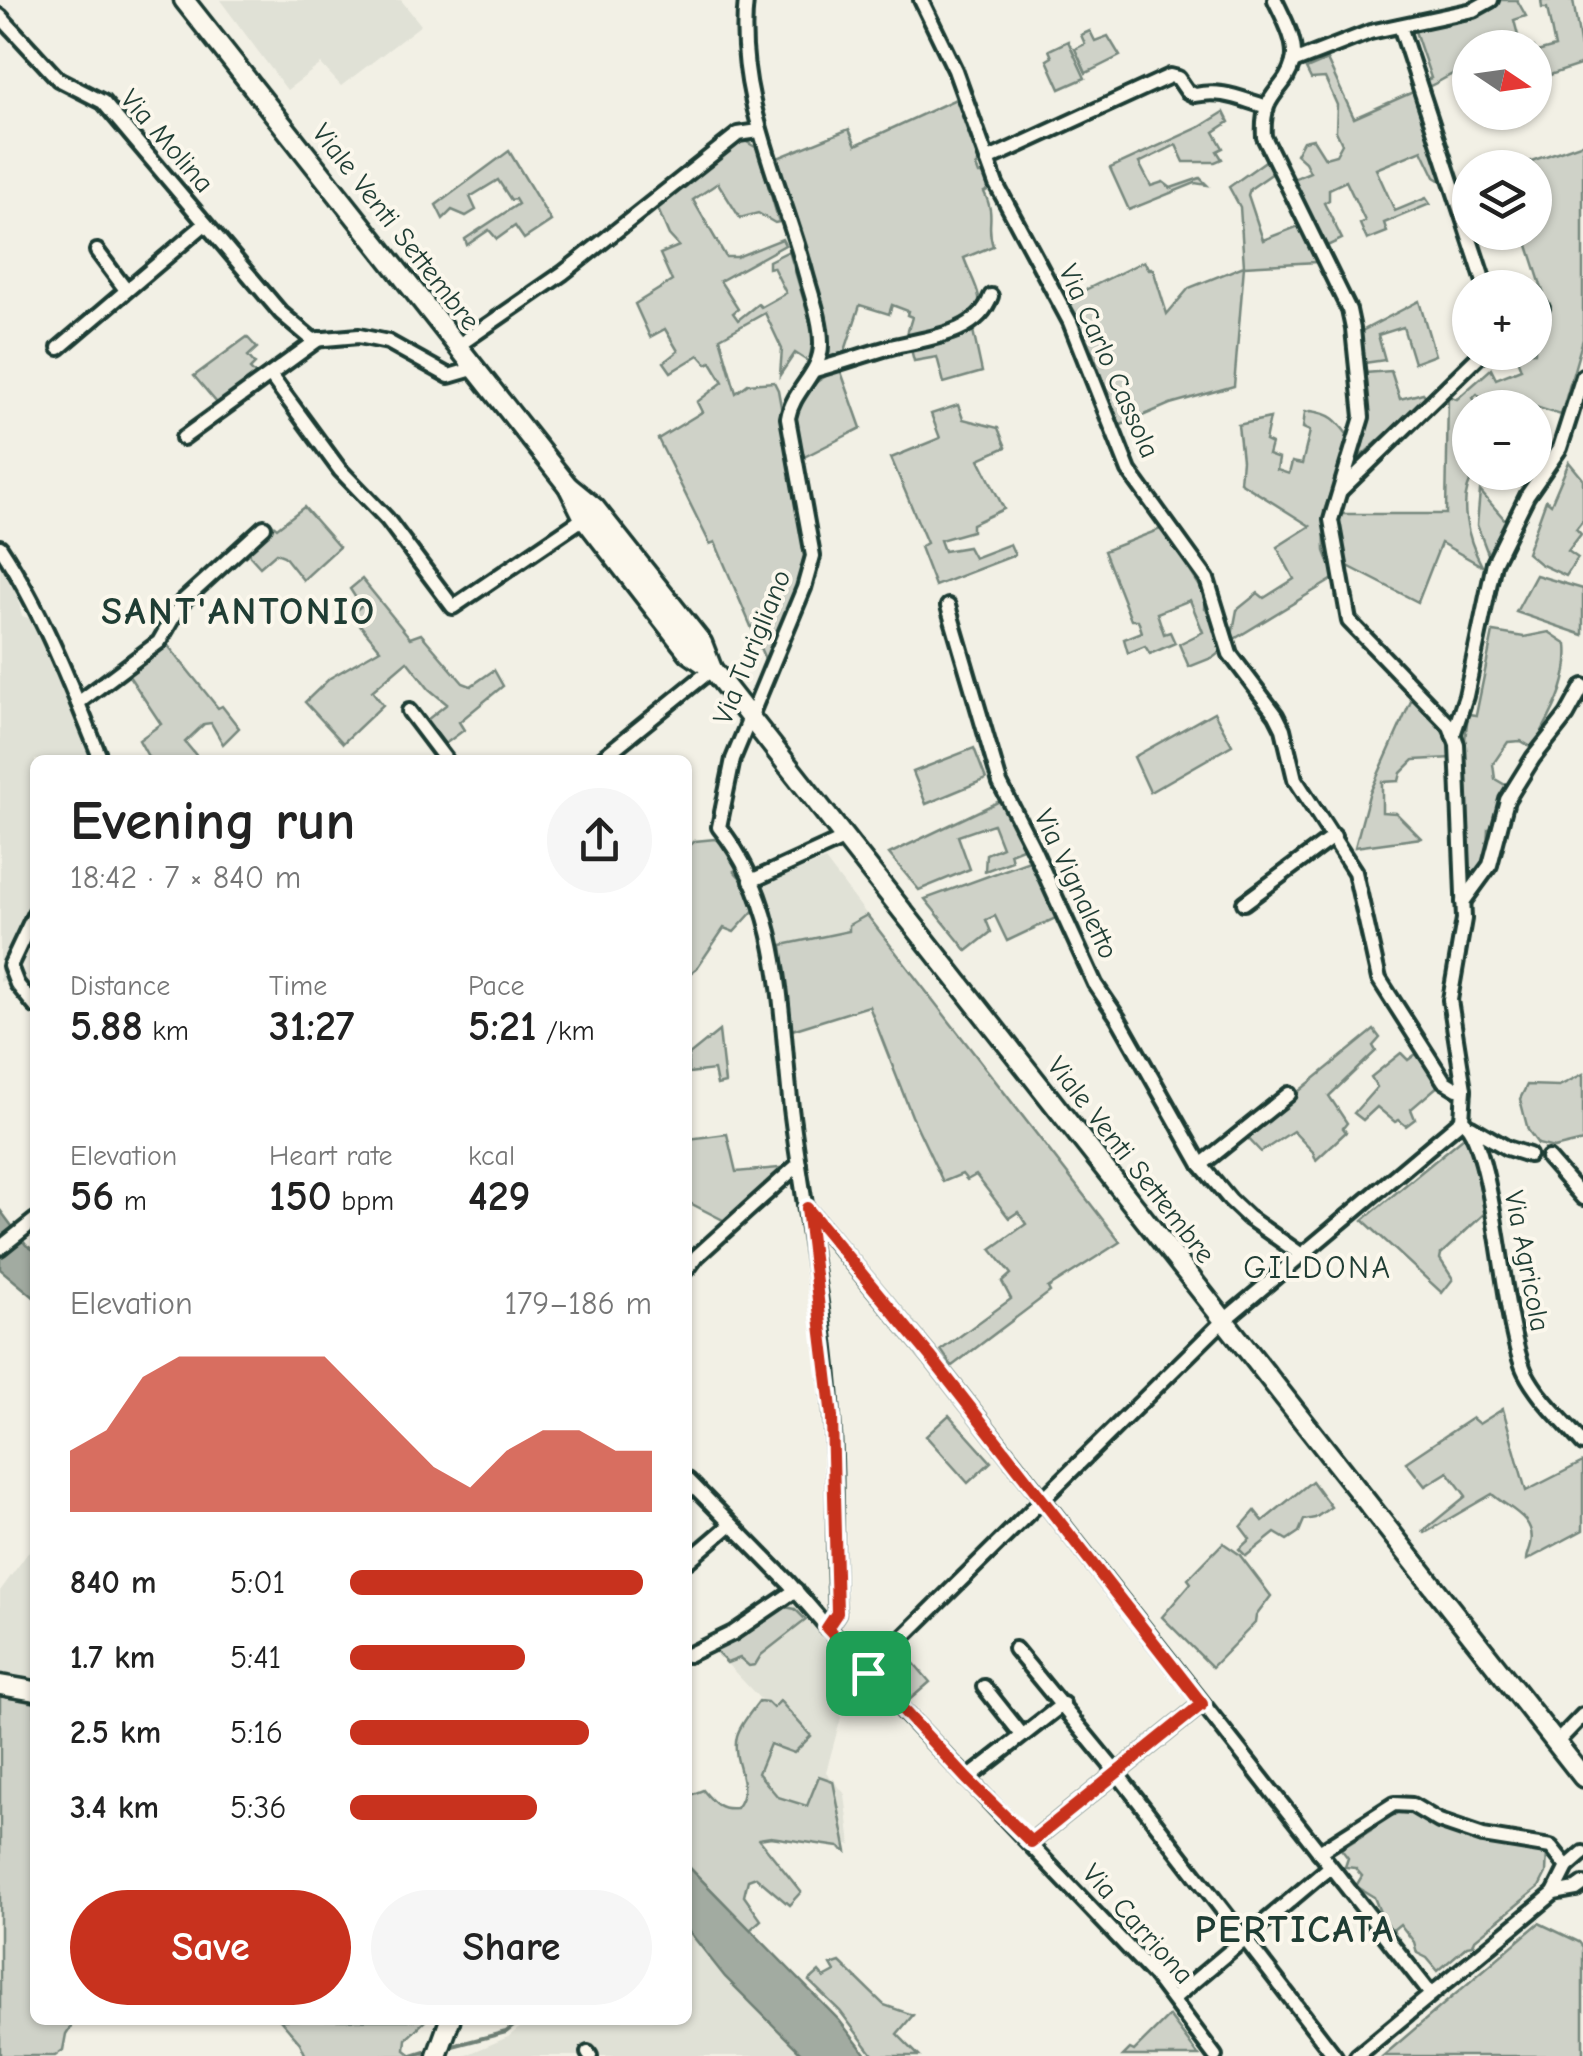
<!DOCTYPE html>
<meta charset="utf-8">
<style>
:root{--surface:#fff;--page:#f6f6f6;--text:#222;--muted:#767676;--accent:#c8321e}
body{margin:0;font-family:"Comic Neue",sans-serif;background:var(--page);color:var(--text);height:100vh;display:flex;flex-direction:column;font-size:38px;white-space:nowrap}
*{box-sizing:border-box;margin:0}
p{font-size:32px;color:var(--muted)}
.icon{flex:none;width:55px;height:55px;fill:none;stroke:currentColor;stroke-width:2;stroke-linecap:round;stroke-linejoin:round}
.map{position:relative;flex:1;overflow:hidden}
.details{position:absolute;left:30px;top:755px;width:662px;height:1270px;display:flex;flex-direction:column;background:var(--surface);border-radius:15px;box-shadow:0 2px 8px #0004}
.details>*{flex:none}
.needle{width:65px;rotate:103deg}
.tools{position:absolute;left:1452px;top:30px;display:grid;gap:20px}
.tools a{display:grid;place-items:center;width:100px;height:100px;border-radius:50%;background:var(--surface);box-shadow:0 2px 8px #0004;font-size:50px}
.pin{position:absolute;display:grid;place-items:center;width:85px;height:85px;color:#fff;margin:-42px;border-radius:20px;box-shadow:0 5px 15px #0006}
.round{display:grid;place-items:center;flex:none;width:105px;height:105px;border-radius:52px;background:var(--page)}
.summary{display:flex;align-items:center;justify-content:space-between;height:170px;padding:0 40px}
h1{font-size:55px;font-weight:800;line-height:75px}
.stats{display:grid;grid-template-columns:repeat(3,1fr);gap:15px;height:170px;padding:10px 40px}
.stats div{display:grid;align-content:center}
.stats b{font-size:42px;font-weight:800}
.stats small{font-size:28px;font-weight:400}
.stats p{font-size:28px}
.chart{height:280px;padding:20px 40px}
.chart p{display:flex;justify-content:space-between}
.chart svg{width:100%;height:180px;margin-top:10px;fill:var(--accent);opacity:.7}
.action{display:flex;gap:20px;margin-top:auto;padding:20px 40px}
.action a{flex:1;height:115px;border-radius:60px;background:var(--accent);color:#fff;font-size:40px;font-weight:800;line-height:115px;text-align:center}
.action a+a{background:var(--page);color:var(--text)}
ul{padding:0 40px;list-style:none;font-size:32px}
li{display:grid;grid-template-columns:160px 120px 1fr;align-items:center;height:75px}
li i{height:25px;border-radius:12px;background:var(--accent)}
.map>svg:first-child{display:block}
.built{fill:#e0e1d6}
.green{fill:#cfd2c8;stroke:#77887e;stroke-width:2.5}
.water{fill:#a2aba1;stroke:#6e7f75;stroke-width:2.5}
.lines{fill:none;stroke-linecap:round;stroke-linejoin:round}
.stream{stroke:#6e7f75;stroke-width:4}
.street-casing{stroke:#1f3d34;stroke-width:20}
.secondary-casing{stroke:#1f3d34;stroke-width:25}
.street{stroke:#fbf7ec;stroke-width:12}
.secondary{stroke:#fbf7ec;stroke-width:18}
.route-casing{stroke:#fff;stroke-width:20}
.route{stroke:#c8321e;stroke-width:12}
.labels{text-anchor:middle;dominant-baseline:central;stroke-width:8;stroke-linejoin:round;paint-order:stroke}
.street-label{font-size:28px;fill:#1f3d34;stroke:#fbf7ec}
.quarter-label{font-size:32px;letter-spacing:2.5px;fill:#1f3d34;stroke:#fbf7ec}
.district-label{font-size:38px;font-weight:bold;letter-spacing:2.5px;fill:#1f3d34;stroke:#fbf7ec}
</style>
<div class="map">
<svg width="1583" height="2056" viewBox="0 0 1583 2056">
<rect width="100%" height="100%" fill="#f2f0e5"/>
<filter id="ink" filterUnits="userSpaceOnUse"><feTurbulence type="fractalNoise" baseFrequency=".01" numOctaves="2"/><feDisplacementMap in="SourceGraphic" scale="20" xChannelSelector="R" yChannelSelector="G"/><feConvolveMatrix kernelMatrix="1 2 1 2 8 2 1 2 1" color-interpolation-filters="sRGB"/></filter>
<g filter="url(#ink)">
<g class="built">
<path d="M220 0H401L421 25 341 86 321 64 287 90Z"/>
<path d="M0 558 16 588 22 616 32 619 95 760H35V911L10 978 0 982Z"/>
<path d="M825 860 867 915 850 925 849 931 782 945 763 884Z"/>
<path d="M35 1543V1684L0 1678V1591Z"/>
<path d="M792 1603 839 1656 835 1662 851 1681 826 1772 845 1794 851 1845 754 1821 750 1739 777 1717 715 1651Z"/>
<path d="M688 1930 725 1977 804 2056H464L508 2037 529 2020H688Z"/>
</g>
<g class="green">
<path d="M1500 0H1517L1526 16 1514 20 1521 47 1470 48V60L1461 63 1463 70C1450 73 1440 83 1425 88L1422 82 1431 78 1415 31 1484 13Z"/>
<path d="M1541 0H1573L1583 60 1580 65 1535 80V49L1537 52 1555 47 1547 8H1542Z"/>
<path d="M1090 31 1095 41 1108 36 1120 56 1086 73 1075 49 1085 44 1081 35Z"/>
<path d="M1068 41 1085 78 1060 89 1047 60 1052 57 1049 50Z"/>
<path d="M1327 60 1354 118 1413 92 1443 182 1435 177 1422 150 1376 169 1395 211 1426 198 1430 204 1384 223 1387 232 1367 240 1360 224 1365 221 1346 181 1329 189V200L1324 203 1342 239 1325 247 1291 180 1310 172 1305 162 1296 154 1303 141 1313 139 1325 158 1336 155 1342 144 1336 131 1337 105 1325 78 1311 79 1306 69Z"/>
<path d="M958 98 980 162 976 166 979 174H984L991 188 984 192C997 219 985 223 993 246L964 258C968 270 977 285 979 297 983 324 923 336 905 341L912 317 907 315 908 311 892 305 889 314 860 305 843 357 824 363 775 159 849 129 856 145Z"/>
<path d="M1224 112 1229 122 1214 132 1223 148 1217 151 1222 159 1215 162H1184L1176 145 1139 163 1151 186 1163 182 1171 188 1200 178 1207 185 1195 183 1129 210 1110 168 1200 127Z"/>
<path d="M745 141 757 148 779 222 775 223 758 213 740 218 718 183 693 200 726 257H737L782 239 785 245 720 281 738 309 733 313 738 320 758 304 761 307 786 293 773 267 769 268V261L789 251 814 335 809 362 795 353 780 375 782 349 765 313 720 338 736 393 748 384 774 382 778 390 807 551V564L767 664 715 542 710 544 658 439 702 412 697 402 723 382 711 362 707 364 699 355 671 372 664 362 678 351 665 329 650 337 635 304 672 281 660 254 679 246 669 235 657 207 737 142Z"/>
<path d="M1583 143V339L1561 415 1529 405 1489 407 1477 394 1473 398 1481 407 1470 408V472L1475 473C1456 499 1468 540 1482 566L1441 543 1418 602 1344 564 1337 514H1446L1448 396 1457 399 1491 369 1496 379 1521 369 1515 353 1535 352V320L1549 310 1524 233 1535 232V168L1514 167Z"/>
<path d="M509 151 551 221 524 239 515 226 497 239 489 230 467 245 465 239 518 204 515 199 511 200 498 180 470 197 476 210 466 216 452 210 443 219 436 205Z"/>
<path d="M1267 160 1273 173 1250 189 1248 195 1263 240 1299 226 1316 262 1244 266 1234 386 1170 404 1119 426 1092 351 1067 299 1144 261 1149 269H1153L1167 314 1189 288 1244 266 1240 207 1229 187Z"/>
<path d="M1419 301 1435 355 1414 363 1403 327 1378 335 1385 360 1364 363 1360 332Z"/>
<path d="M972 326 982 372 944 383 937 357 914 361 911 349 963 333Z"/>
<path d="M247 337 257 348 248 356 255 364 250 369 257 376 217 403 194 376Z"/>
<path d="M840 369 861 428 802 458C785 414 797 387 840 369Z"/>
<path d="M1391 371 1400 399 1423 393 1427 398 1359 458 1370 417 1365 373Z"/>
<path d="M958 405 963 419 998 428 1006 447 979 459 1004 509 972 524V531L940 540 944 551 968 547 974 558 1010 544 1015 555 935 586 920 547 927 543 891 458 940 438 931 414Z"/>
<path d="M1311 411C1333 414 1337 421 1350 438L1324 511 1325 551 1335 578 1231 641 1237 610 1258 593 1264 598 1294 579 1277 547 1310 526 1240 482 1242 460 1238 425 1270 418 1265 441 1271 444 1268 455 1279 459 1277 470 1289 474 1292 462 1302 464 1310 431 1303 428 1305 412Z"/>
<path d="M1569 462 1583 479V520L1576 529 1581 534 1568 551 1578 558 1566 576 1540 564 1527 553 1546 500 1551 504Z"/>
<path d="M1480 491 1506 521 1488 554 1477 525Z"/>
<path d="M304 507 339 547 303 580 284 556 276 553 260 567 250 556 249 548 273 525 277 528Z"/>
<path d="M1163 528 1206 596 1205 609 1215 617 1224 649 1214 657 1189 667 1179 644 1203 632 1190 600 1157 613 1164 634 1170 632 1175 643 1150 654 1145 646 1128 653 1124 639 1142 632 1138 620H1131L1104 551Z"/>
<path d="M1536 575 1583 589V635L1516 612Z"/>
<path d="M362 579 410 638 421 634 463 683 471 686 494 670 503 686 459 722 464 730 445 744 427 720 447 704 429 689 407 661 372 691 383 705 343 743 305 702 330 678 380 649 351 614 361 606 350 589Z"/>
<path d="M1493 632 1524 637 1549 632 1567 644C1570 677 1557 704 1542 731L1546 734 1533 748 1521 741 1508 742 1493 764 1495 779 1507 786 1498 804 1494 828 1488 829C1487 847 1487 866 1468 876L1463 757 1468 714 1476 715Z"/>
<path d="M166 643 218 708 222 706 239 728 223 744 211 723 204 724 185 742 200 760H150L139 740 161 724 127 673Z"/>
<path d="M1412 699C1430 713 1451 736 1452 758L1414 760 1401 773 1399 781 1382 782V812L1396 813 1421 838 1355 847 1369 795Z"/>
<path d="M1214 712 1232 745 1150 792 1134 757Z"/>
<path d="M974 748 986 779 926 804 913 772Z"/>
<path d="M1002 800 1025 847 1010 853 1012 861 985 871 986 854 1002 847 993 824 958 836 970 869 919 890 889 854Z"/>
<path d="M715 839 722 840 739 868 734 871 745 883 754 910 734 932 724 928 697 968 688 975V847L695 841Z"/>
<path d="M1032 860 1060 916 1007 941 995 916 986 920 991 932 967 951 925 899Z"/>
<path d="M867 915 1120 1242 1048 1288 1050 1292 952 1366 941 1350 1011 1299 1002 1282 1011 1274 991 1249 1026 1224 1018 1212 1009 1218 976 1175 967 1180 962 1174 943 1182 912 1116 869 1006 792 1030 782 945 849 931V925Z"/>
<path d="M1374 1030 1380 1038 1373 1046 1376 1051 1329 1096 1347 1123 1343 1128 1346 1132 1316 1160 1313 1152 1293 1131 1261 1152 1245 1135Z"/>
<path d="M719 1031 725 1083 717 1085 714 1070 688 1073V1056Z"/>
<path d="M1401 1053 1408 1060 1416 1054 1439 1085 1411 1109 1415 1119 1406 1126 1399 1120 1395 1122 1377 1107 1363 1120 1354 1113 1377 1087 1371 1077Z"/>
<path d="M1583 1074V1141L1554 1148 1538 1144 1528 1130 1520 1099 1527 1085 1559 1086Z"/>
<path d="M727 1134 736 1172 790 1167 729 1223 688 1202V1139Z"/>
<path d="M1464 1137 1471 1145 1485 1213 1441 1254 1440 1259 1453 1279 1442 1293 1363 1220Z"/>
<path d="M1503 1409 1526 1491 1583 1462V1530L1527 1560C1527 1554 1530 1550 1531 1544 1537 1517 1505 1507 1492 1494L1425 1533 1423 1531 1466 1496 1448 1472 1425 1486 1406 1462 1472 1418 1479 1424Z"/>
<path d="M949 1415 991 1462 968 1483 926 1436Z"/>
<path d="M1312 1481 1331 1507 1315 1518 1304 1520 1299 1532 1287 1540 1275 1533 1246 1556 1239 1549 1250 1539 1241 1527 1255 1511 1263 1521Z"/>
<path d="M1223 1543 1239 1554 1271 1596 1256 1616 1255 1623 1212 1667 1162 1617 1191 1583 1188 1579Z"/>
<path d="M785 1607 795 1609 806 1620 761 1655 755 1665 749 1666 740 1658 727 1663 715 1651Z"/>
<path d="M906 1654 930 1682 907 1702 883 1675Z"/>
<path d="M0 1696 35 1703V2020H75L66 2034 63 2050 55 2056H0Z"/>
<path d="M759 1701 767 1702 773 1708 780 1701 811 1736 794 1753 770 1744 758 1773 778 1797 807 1806 819 1776 833 1781 847 1852 839 1847 771 1837 759 1839 801 1892 789 1905 756 1877 748 1880 744 1896 761 1920 750 1930 688 1866V1796L703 1790C713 1802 719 1810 736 1808 755 1784 730 1763 737 1736 740 1724 752 1711 759 1701Z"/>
<path d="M1402 1808 1494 1845 1547 1850 1546 1873 1539 1887 1475 1939 1473 1945 1467 1946 1438 1971 1427 1958 1417 1953 1414 1942 1400 1924 1393 1930 1385 1925 1374 1897 1356 1886 1362 1876 1355 1868 1345 1867 1348 1858 1341 1849 1371 1830 1378 1817 1394 1815Z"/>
<path d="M1539 1923 1579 1942 1583 1947V2056H1383Z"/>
<path d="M840 1962 884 2005 913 2015 897 2034 919 2056H874L840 2011 809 1981 819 1972 824 1978 835 1972 831 1965Z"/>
<path d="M1169 2016 1199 2056H1123L1130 2049 1134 2051Z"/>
<path d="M280 2020H426L406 2039 405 2050 413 2056H306L300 2043Z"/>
</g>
<g class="water">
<path d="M0 1210 26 1245 35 1251V1298L0 1269Z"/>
<path d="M688 1866 839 2020 867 2056H804L725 1977 688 1930Z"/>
</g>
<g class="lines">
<g class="stream">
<path d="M445 2048 506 2032 521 2020"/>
<path d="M412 2056 431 2050"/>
</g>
<g class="street-casing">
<g id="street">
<path d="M746 0C735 96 782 185 806 275 812 297 821 320 821 343 822 373 793 389 788 418L813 556 804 588 733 759 719 827C786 909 779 1017 792 1116 805 1216 826 1315 832 1416 837 1481 833 1547 837 1613L827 1628"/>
<path d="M921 0 955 70 996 184 1070 322 1129 471 1207 579 1230 654 1276 715 1283 729 1295 779 1355 872 1379 979 1444 1081 1457 1089H1464"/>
<path d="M1275 0C1283 17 1298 43 1293 62 1284 95 1261 90 1264 137L1349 310 1353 329 1362 417 1331 520 1349 621 1450 726 1457 744 1464 919 1450 1000 1464 1089 1462 1120"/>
<path d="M0 16 58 79 103 102 281 313 313 340 359 336 388 342 449 376 473 369"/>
<path d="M1400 26 1486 288"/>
<path d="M1293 62 1370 32 1473 10 1491 0"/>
<path d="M987 160 1170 76 1178 78 1187 91 1195 95C1222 89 1240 99 1265 106"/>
<path d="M97 251 126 290"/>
<path d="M1535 313 1542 308"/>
<path d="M456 347 563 273 738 134 759 131"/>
<path d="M59 348 205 224"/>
<path d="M815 370C841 363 866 354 891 347 925 338 977 336 991 296"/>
<path d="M270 375 340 470 387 519 453 607 584 518"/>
<path d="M183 438 319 339"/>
<path d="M1341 490 1483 352"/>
<path d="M0 547C43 612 72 688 101 760"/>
<path d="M948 606 1000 783 1033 848 1095 984 1118 1018 1201 1165 1230 1200 1249 1218 1303 1256"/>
<path d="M78 703 159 642 182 602 264 527"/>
<path d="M409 711 446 760"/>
<path d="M1453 735 1466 696 1494 563 1527 496 1560 448 1583 376"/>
<path d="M600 760 712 669"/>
<path d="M751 881 843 839"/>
<path d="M1463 902 1490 865 1507 800 1533 758 1567 715 1583 686"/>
<path d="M1244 903 1334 836"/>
<path d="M35 913 10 966 17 984 35 1006"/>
<path d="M1462 1120C1496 1145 1501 1322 1525 1372 1539 1400 1564 1421 1583 1444"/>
<path d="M1471 1127 1507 1148 1529 1155"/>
<path d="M1548 1158 1583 1198"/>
<path d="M1201 1165 1289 1094"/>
<path d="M808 1210 930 1356 1430 1993"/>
<path d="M0 1248 35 1220"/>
<path d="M688 1268 697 1256 799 1164"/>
<path d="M688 1480 789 1583 867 1673 1154 1975 1215 2056"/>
<path d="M688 1561 730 1525"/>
<path d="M1015 1649 1117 1773 1335 2056"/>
<path d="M688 1655 733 1633 796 1590"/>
<path d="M867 1673 1222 1322 1462 1120"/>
<path d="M984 1687 1022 1735"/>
<path d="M1556 1743 1583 1715"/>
<path d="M967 1779 1063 1704"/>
<path d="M1031 1842 1202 1704"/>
<path d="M1319 1852 1394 1804 1412 1805 1439 1821 1483 1836 1551 1847 1567 1867"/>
<path d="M1554 1893 1567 1867 1583 1853"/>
<path d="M1173 1999 1330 1867"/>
<path d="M588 2053 590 2056"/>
<path d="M1357 2056 1554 1893 1576 1889 1583 1884"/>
</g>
</g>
<g class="secondary-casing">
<g id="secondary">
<path d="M184 0 568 486 584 518 678 639 689 653 712 669"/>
<path d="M568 486 595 508 702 643 712 669 1583 1777"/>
<path d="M0 1685 35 1691"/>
<path d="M437 2056 450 2020"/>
</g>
</g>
<use href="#street" class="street"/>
<use href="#secondary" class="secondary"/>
</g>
</g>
<g class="lines" filter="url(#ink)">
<g class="route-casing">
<path id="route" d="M807 1208 930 1356 1202 1704 1031 1842 967 1779 827 1628 837 1613 832 1417Z"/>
</g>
<use href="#route" class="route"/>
</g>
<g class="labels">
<g class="street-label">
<text transform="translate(167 141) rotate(49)">Via Molina</text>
<text transform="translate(396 227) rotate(52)">Viale Venti Settembre</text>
<text transform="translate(1109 361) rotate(66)">Via Carlo Cassola</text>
<text transform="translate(752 647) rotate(-68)">Via Turigliano</text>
<text transform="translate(1076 884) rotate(65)">Via Vignaletto</text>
<text transform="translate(1131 1160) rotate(52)">Viale Venti Settembre</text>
<text transform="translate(1527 1261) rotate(79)">Via Agricola</text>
<text transform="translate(1138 1924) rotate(48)">Via Carriona</text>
</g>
<g class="quarter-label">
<text x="1318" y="1267">GILDONA</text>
</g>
<g class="district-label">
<text x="239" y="612">SANT'ANTONIO</text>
<text x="1295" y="1930">PERTICATA</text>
</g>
</g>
</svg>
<div class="tools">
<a><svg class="needle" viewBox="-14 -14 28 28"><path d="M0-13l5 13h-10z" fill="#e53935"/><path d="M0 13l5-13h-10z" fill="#767676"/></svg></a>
<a><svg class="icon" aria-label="layers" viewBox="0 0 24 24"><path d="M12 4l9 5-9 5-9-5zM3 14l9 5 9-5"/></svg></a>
<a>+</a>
<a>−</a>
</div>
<div class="pin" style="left:868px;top:1673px;background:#1e9e55"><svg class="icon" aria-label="arrive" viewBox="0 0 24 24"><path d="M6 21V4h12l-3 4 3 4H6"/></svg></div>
<section class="details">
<div class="summary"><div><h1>Evening run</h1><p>18:42 · 7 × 840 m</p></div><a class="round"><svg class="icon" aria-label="share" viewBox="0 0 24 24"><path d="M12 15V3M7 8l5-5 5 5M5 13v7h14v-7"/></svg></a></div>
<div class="stats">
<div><p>Distance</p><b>5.88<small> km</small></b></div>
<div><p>Time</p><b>31:27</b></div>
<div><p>Pace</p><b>5:21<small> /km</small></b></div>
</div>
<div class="stats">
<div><p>Elevation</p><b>56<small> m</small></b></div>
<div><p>Heart rate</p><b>150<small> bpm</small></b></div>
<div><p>kcal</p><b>429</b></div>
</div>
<div class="chart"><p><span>Elevation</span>179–186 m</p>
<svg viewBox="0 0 160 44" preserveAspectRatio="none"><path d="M0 44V29L10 24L20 11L30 6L40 6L50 6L60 6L70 6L80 15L90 24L100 33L110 38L120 29L130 24L140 24L150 29L160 29V44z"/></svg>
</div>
<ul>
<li><b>840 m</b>5:01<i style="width:97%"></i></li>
<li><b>1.7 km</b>5:41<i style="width:58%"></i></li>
<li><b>2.5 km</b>5:16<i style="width:79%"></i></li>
<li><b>3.4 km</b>5:36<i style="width:62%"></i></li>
</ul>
<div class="action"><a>Save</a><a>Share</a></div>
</section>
</div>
